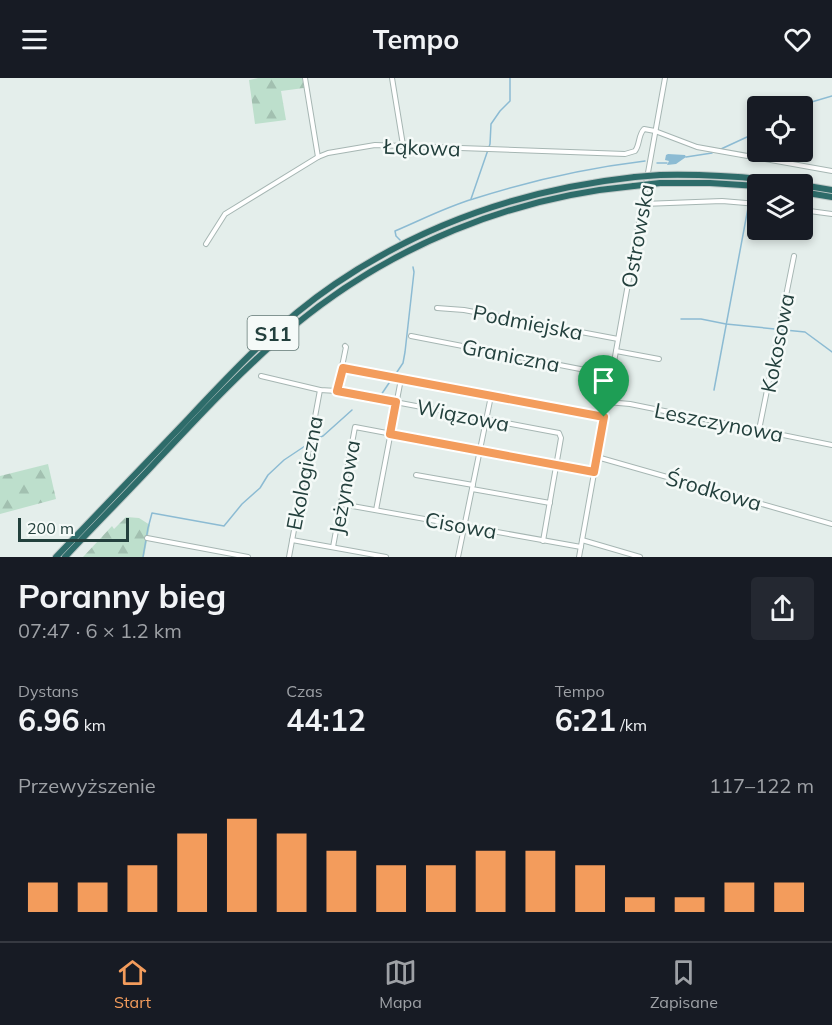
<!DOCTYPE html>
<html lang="pl">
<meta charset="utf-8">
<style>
:root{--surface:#171b24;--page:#242831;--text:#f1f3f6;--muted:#9ea1a6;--line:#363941;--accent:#f39c5c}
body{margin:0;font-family:Mulish,sans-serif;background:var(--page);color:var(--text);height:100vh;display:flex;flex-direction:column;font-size:22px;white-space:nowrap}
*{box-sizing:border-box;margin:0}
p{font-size:20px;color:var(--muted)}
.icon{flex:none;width:33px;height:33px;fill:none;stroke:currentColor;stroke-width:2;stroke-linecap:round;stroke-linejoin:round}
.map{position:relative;height:479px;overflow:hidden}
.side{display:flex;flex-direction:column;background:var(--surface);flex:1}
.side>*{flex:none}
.buttons{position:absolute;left:747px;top:18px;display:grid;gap:12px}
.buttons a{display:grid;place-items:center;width:66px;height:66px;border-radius:6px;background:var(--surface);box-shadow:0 3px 9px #0003;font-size:30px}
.scale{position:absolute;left:18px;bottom:15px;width:111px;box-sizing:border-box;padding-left:6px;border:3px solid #23403d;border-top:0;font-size:16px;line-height:21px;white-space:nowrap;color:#23403d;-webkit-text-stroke:4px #f5faf8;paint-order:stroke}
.pin{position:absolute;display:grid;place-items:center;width:51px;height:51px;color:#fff;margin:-62px -26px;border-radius:50% 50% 50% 0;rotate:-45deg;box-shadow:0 0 6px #0007}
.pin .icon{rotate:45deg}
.round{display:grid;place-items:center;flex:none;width:63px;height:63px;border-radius:6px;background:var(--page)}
.headline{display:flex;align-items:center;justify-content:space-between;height:102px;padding:0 18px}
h1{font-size:33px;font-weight:700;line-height:45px}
.metrics{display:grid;grid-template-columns:repeat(3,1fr);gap:9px;height:102px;padding:6px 18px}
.metrics div{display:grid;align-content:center}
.metrics b{font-size:30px;font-weight:700}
.metrics small{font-size:16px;font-weight:400}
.metrics p{font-size:16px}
.chart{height:168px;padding:12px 18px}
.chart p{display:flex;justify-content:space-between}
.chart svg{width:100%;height:108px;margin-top:6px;stroke:var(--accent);stroke-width:6}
header{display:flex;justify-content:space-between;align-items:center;height:78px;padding:0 18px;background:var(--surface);font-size:27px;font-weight:700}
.tabs{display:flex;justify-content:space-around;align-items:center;height:84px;border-top:2px solid var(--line);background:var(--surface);font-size:16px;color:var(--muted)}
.tabs a{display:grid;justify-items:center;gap:3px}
.tabs .selected{color:var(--accent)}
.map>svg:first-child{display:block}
.forest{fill:url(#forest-firs)}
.water{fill:#8cbbd3}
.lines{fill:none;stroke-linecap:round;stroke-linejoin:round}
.stream{stroke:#8cbbd3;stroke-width:1.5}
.minor-casing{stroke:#a6b6b3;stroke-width:6}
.highway-casing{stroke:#c1cac9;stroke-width:8}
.minor{stroke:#fff;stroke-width:4}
.highway{stroke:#2e6c6a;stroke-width:6}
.highway-bridge-casing{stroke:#c1cac9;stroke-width:8;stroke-linecap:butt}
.highway-bridge{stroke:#2e6c6a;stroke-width:6}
.route-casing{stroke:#fff;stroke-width:12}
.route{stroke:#f39c5c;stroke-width:8}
.labels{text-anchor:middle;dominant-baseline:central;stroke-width:5;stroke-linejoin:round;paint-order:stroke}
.shield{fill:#f5faf8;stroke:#627875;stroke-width:1.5}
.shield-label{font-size:20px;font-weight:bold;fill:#23403d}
.street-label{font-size:21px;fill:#23403d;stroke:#f5faf8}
</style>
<header><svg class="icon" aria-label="menu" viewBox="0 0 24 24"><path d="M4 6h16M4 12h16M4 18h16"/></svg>Tempo<svg class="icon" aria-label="heart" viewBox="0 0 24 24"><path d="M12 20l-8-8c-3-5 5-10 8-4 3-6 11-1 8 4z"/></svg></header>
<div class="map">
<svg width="832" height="479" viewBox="0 0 832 479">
<defs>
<pattern id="forest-firs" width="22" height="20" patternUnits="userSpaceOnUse" patternTransform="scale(1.5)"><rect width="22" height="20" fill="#bddfcc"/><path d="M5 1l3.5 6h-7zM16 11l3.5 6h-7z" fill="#a2c0b0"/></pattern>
</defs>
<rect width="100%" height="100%" fill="#e4eeeb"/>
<g class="forest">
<polygon points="258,0 302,0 304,10 281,13 286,42 255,46 249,2"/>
<polygon points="48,386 56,421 0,436 0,398"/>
<polygon points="126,439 139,440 150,447 144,479 83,479 112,448 114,451"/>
</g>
<polygon class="water" points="668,76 685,77 686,79 676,86 667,87 669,83 665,82 666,77"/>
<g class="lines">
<g class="stream">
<polyline points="798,28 832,18"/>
<polyline points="721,71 747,59 758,51"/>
<polyline points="686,79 712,75"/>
<polyline points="657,85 667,85"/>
<polyline points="471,121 490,66 491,46 500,33 510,23 510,0"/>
<path d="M400 162 396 158 395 153C421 142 446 129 473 121 529 103 587 90 645 83"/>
<polyline points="681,241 701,241 726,246 805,254 832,274"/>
<polyline points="395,297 403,285 405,274 414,194 413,189"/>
<polyline points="714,312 748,130"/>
<polyline points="381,317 391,302"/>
<polyline points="312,363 317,360 323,358 352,332"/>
<polyline points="143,479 148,450 152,435 224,448 242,426 260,410 268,397 284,382 308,366"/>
</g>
<defs>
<g id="minor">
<polyline points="305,0 318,79"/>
<polyline points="392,0 403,67"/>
<polyline points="643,126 722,123 758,126"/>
<polyline points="802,132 832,136"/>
<path d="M206 166 225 136 318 79 328 75 375 67 625 76 635 73C640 67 638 57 644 51L655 53 697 69 832 93"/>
<polyline points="437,230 464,232 618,261"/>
<polyline points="411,258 611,297"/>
<polyline points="616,273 659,281"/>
<polyline points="343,290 604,339"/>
<polyline points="261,298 320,312 337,313 559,355 561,360 543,463"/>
<polyline points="337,313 346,269 345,268"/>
<polyline points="607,324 630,326 832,367"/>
<polyline points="759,352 794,178"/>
<polyline points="597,379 832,446"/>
<polyline points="416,397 473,407"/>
<polyline points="472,411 550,425"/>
<polyline points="341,426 581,469"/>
<polyline points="376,432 401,301"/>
<polyline points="147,460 248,479"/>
<polyline points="292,462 386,479"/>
<polyline points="582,462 640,479"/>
<polyline points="333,469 355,349 594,394"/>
<polyline points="289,479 320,312"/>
<polyline points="458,479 491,318"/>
<polyline points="579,479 665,0"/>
</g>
<g id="highway">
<path d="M660 97C707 96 753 99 800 106"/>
<polyline points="660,105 710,105 758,108"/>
<polyline points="802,107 832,112"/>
<polyline points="802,114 832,119"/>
<path d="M56 479C100 433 144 387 188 341 233 293 279 244 335 206 426 144 525 111 635 99"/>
<path d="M65 479C94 448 124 418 153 387 198 339 244 289 295 247 391 168 511 119 634 108"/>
</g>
</defs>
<use href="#minor" class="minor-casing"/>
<use href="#highway" class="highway-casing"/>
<use href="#minor" class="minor"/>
<use href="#highway" class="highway"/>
<defs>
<g id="highway-bridge">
<polyline points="635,99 660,97"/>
<polyline points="634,108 660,105"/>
</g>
</defs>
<use href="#highway-bridge" class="highway-bridge-casing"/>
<use href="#highway-bridge" class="highway-bridge"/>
</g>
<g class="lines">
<defs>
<polygon id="route" points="343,290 604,339 594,394 390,356 396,324 337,313"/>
</defs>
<use href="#route" class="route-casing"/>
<use href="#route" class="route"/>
</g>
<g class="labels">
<rect class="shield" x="247.5" y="238" width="51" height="34" rx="4.5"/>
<g class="shield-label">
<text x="273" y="255">S11</text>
</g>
<g class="street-label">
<text transform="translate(422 69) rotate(2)">Łąkowa</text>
<text transform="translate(637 158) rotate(-80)">Ostrowska</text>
<text transform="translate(528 244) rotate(11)">Podmiejska</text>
<text transform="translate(777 265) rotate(-79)">Kokosowa</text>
<text transform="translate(511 277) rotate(11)">Graniczna</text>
<text transform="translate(463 337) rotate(11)">Wiązowa</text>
<text transform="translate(719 344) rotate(11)">Leszczynowa</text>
<text transform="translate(304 395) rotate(-79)">Ekologiczna</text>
<text transform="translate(344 409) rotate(-80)">Jeżynowa</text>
<text transform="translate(714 412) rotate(16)">Środkowa</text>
<text transform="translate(461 447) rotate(10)">Cisowa</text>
</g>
</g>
</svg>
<div class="buttons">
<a><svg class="icon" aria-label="locate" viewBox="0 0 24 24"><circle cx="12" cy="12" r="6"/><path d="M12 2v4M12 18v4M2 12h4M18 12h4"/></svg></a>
<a><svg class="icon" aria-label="layers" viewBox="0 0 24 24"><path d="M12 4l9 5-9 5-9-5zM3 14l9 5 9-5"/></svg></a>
</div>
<div class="scale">200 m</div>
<div class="pin" style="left:604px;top:339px;background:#1e9e55"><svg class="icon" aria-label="arrive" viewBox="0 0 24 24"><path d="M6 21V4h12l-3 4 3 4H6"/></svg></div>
</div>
<section class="side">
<div class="headline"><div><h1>Poranny bieg</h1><p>07:47 · 6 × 1.2 km</p></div><a class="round"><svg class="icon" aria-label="share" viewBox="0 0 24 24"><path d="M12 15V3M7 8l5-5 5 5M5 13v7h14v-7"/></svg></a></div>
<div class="metrics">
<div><p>Dystans</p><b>6.96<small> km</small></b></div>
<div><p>Czas</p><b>44:12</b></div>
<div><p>Tempo</p><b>6:21<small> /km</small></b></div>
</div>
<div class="chart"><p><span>Przewyższenie</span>117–122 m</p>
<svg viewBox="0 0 160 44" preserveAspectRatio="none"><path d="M5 44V32M15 44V32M25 44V25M35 44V12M45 44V6M55 44V12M65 44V19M75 44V25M85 44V25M95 44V19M105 44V19M115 44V25M125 44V38M135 44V38M145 44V32M155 44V32"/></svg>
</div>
</section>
<nav class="tabs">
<a class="selected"><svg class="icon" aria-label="home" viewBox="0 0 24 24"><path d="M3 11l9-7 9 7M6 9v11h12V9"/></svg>Start</a>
<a><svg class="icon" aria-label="map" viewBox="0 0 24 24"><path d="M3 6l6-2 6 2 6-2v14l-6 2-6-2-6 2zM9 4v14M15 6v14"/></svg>Mapa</a>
<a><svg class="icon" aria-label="saved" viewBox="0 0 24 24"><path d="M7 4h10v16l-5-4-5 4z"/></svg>Zapisane</a>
</nav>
